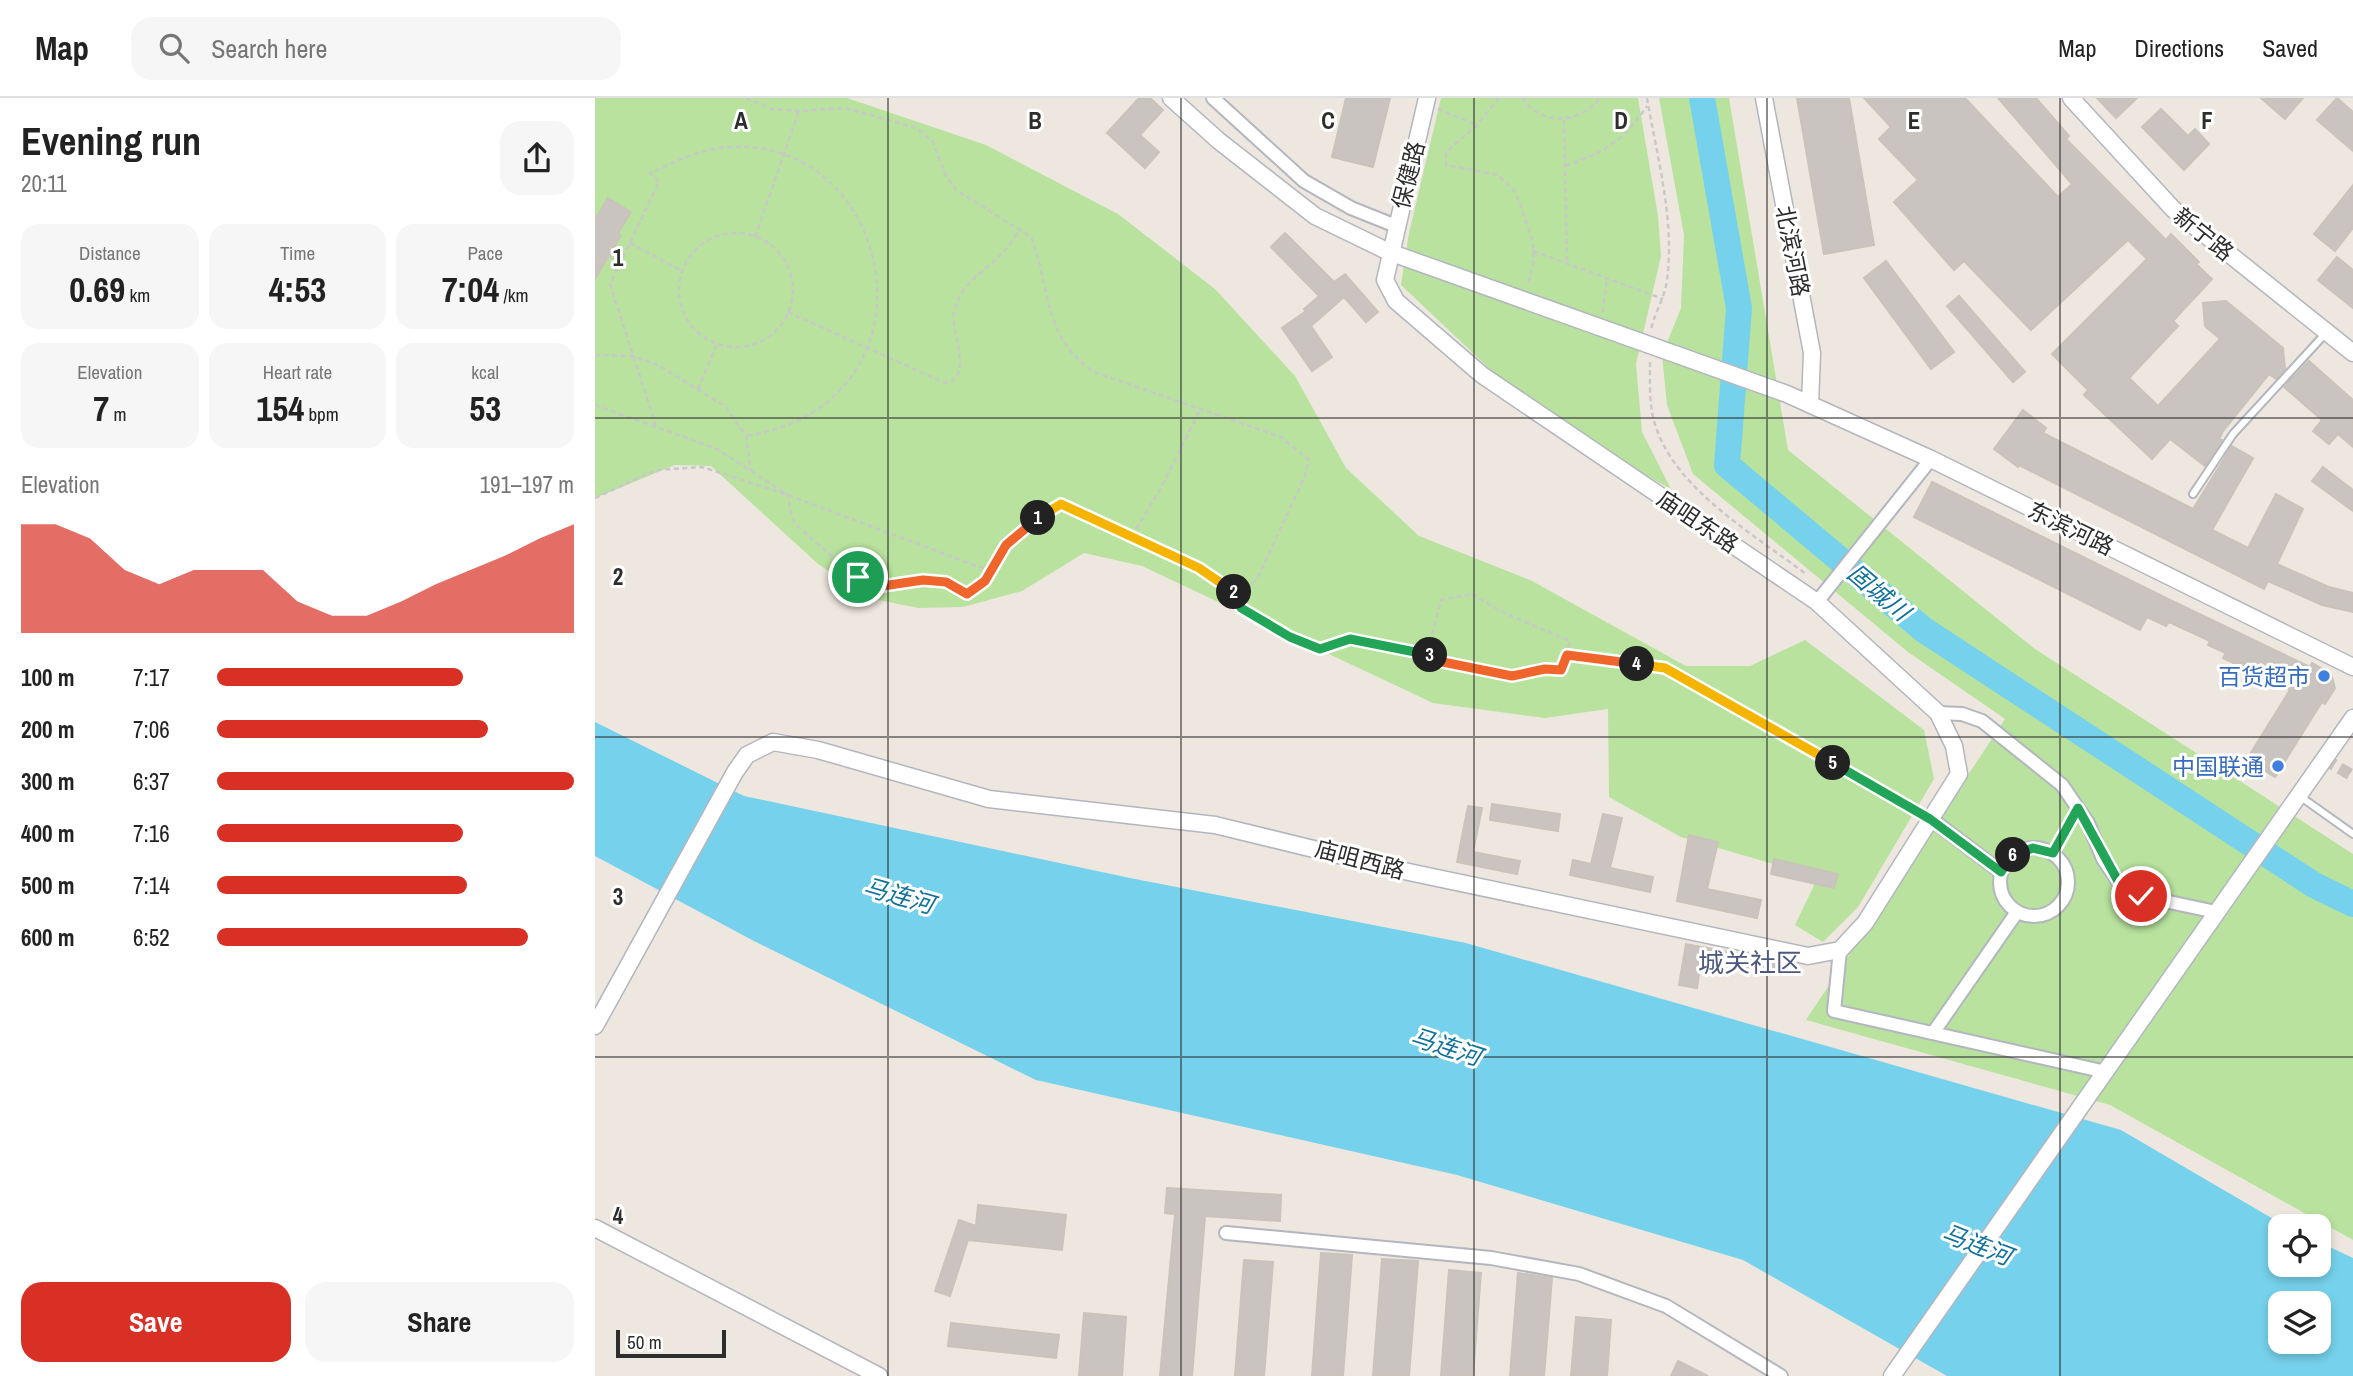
<!DOCTYPE html>
<meta charset="utf-8">
<style>
:root{--surface:#fff;--page:#f6f6f6;--text:#222;--muted:#767676;--line:#e0e0e0;--accent:#d93025}
body{margin:0;font-family:"Archivo Narrow","Noto Sans SC",sans-serif;background:var(--page);color:var(--text);height:100vh;display:flex;flex-direction:column;font-size:26px;white-space:nowrap}
*{box-sizing:border-box;margin:0}
p{font-size:23px;color:var(--muted)}
.icon{flex:none;width:38px;height:38px;fill:none;stroke:currentColor;stroke-width:2;stroke-linecap:round;stroke-linejoin:round}
.map{position:relative;flex:1;overflow:hidden}
.details{display:flex;flex-direction:column;background:var(--surface);width:595px}
.details>*{flex:none}
.buttons{position:absolute;left:1673px;top:1116px;display:grid;gap:14px}
.buttons a{display:grid;place-items:center;width:63px;height:63px;border-radius:14px;background:var(--surface);box-shadow:0 4px 10px #0003;font-size:35px}
.scale{position:absolute;left:21px;bottom:18px;width:110px;box-sizing:border-box;padding-left:7px;border:4px solid #2d2d2d;border-top:0;font-size:19px;line-height:24px;white-space:nowrap;color:#2d2d2d;-webkit-text-stroke:5px #fff;paint-order:stroke}
.pin{position:absolute;display:grid;place-items:center;width:60px;height:60px;color:#fff;margin:-30px;border:4px solid #fff;border-radius:50%;box-shadow:0 2px 7px #0007}
.km{position:absolute;width:35px;height:35px;margin:-18px;border-radius:50%;background:#222;color:#fff;font-size:19px;line-height:35px;text-align:center}
.round{display:grid;place-items:center;flex:none;width:74px;height:74px;border-radius:21px;background:var(--page)}
.head{display:flex;align-items:center;justify-content:space-between;height:119px;padding:0 21px}
h1{font-size:38px;font-weight:800;line-height:52px}
.figures{display:grid;grid-template-columns:repeat(3,1fr);gap:10px;height:119px;padding:7px 21px}
.figures div{display:grid;align-content:center;border-radius:18px;background:var(--page);text-align:center}
.figures b{font-size:35px;font-weight:800}
.figures small{font-size:19px;font-weight:400}
.figures p{font-size:19px}
.chart{height:196px;padding:14px 21px}
.chart p{display:flex;justify-content:space-between}
.chart svg{width:100%;height:126px;margin-top:7px;fill:var(--accent);opacity:.7}
.cta{display:flex;gap:14px;margin-top:auto;padding:14px 21px}
.cta a{flex:1;height:80px;border-radius:21px;background:var(--accent);color:#fff;font-size:28px;font-weight:800;line-height:80px;text-align:center}
.cta a+a{background:var(--page);color:var(--text)}
ul{padding:0 21px;list-style:none;font-size:23px}
li{display:grid;grid-template-columns:112px 84px 1fr;align-items:center;height:52px}
li i{height:18px;border-radius:9px;background:var(--accent)}
header{display:flex;align-items:center;gap:42px;box-sizing:border-box;height:98px;padding:0 35px;background:var(--surface);border-bottom:2px solid var(--line)}
header strong{font-size:33px}
nav{display:flex;gap:38px;margin-inline-start:auto;font-size:24px}
.search{width:490px;height:63px;background:var(--page);display:flex;align-items:center;gap:18px;box-sizing:border-box;padding:0 24px;border-radius:21px;color:var(--muted);font-size:26px}
main{display:flex;flex:1;min-height:0}
.map>svg:first-child{display:block}
.green{fill:#b8e29e}
.water{fill:#76d2ec;fill-rule:evenodd}
.lines{fill:none;stroke-linecap:round;stroke-linejoin:round}
.river{stroke:#76d2ec;stroke-width:26}
.building{fill:#c9c4bf;stroke:#c9c3b9;stroke-width:2}
.street-tunnel{stroke:#c7c2bc;stroke-width:12;stroke-dasharray:12 6;stroke-linecap:butt}
.lane-casing{stroke:#b3b6bf;stroke-width:10}
.street-casing{stroke:#b3b6bf;stroke-width:16}
.secondary-casing{stroke:#b3b6bf;stroke-width:19}
.path{stroke:#c8c8c8;stroke-width:2.5;stroke-dasharray:5 3.5;stroke-linecap:butt}
.lane{stroke:#fff;stroke-width:6}
.street{stroke:#fff;stroke-width:12}
.secondary{stroke:#fff;stroke-width:16}
.split-1-casing{stroke:#fff;stroke-width:14}
.split-2-casing{stroke:#fff;stroke-width:14}
.split-3-casing{stroke:#fff;stroke-width:14}
.split-4-casing{stroke:#fff;stroke-width:14}
.split-5-casing{stroke:#fff;stroke-width:14}
.split-6-casing{stroke:#fff;stroke-width:14}
.split-7-casing{stroke:#fff;stroke-width:14}
.split-1{stroke:#f0652b;stroke-width:9}
.split-2{stroke:#f5b400;stroke-width:9}
.split-3{stroke:#22a559;stroke-width:9}
.split-4{stroke:#f0652b;stroke-width:9}
.split-5{stroke:#f5b400;stroke-width:9}
.split-6{stroke:#22a559;stroke-width:9}
.split-7{stroke:#22a559;stroke-width:9}
.grid{fill:none;stroke:#2d2d2d;stroke-width:2;stroke-opacity:0.55}
.shop-dot{fill:#3f7fe0;stroke:#fff;stroke-width:2.5}
.labels{text-anchor:middle;dominant-baseline:central;stroke-width:6;stroke-linejoin:round;paint-order:stroke}
.street-label{font-size:23px;fill:#2d2d2d;stroke:#fff}
.shop-label{font-size:23px;fill:#366cbe;stroke:#fff;text-anchor:end}
.water-label{font-size:24px;font-style:italic;fill:#11739c;stroke:#fff}
.quarter-label{font-size:26px;fill:#4d587d;stroke:#fff}
.grid-label{font-size:23px;text-anchor:middle;font-weight:bold;fill:#2d2d2d;stroke:#fff;stroke-width:6;stroke-linejoin:round;paint-order:stroke}
</style>
<header>
<strong>Map</strong>
<div class="search"><svg class="icon" aria-label="search" viewBox="0 0 24 24"><circle cx="10" cy="10" r="6"/><path d="M15 15l6 6"/></svg>Search here</div>
<nav><a>Map</a><a>Directions</a><a>Saved</a></nav>
</header>
<main>
<section class="details">
<div class="head"><div><h1>Evening run</h1><p>20:11</p></div><a class="round"><svg class="icon" aria-label="share" viewBox="0 0 24 24"><path d="M12 15V3M7 8l5-5 5 5M5 13v7h14v-7"/></svg></a></div>
<div class="figures">
<div><p>Distance</p><b>0.69<small> km</small></b></div>
<div><p>Time</p><b>4:53</b></div>
<div><p>Pace</p><b>7:04<small> /km</small></b></div>
</div>
<div class="figures">
<div><p>Elevation</p><b>7<small> m</small></b></div>
<div><p>Heart rate</p><b>154<small> bpm</small></b></div>
<div><p>kcal</p><b>53</b></div>
</div>
<div class="chart"><p><span>Elevation</span>191–197 m</p>
<svg viewBox="0 0 160 44" preserveAspectRatio="none"><path d="M0 44V6L10 6L20 11L30 22L40 27L50 22L60 22L70 22L80 33L90 38L100 38L110 33L120 27L130 22L140 17L150 11L160 6V44z"/></svg>
</div>
<ul>
<li><b>100 m</b>7:17<i style="width:69%"></i></li>
<li><b>200 m</b>7:06<i style="width:76%"></i></li>
<li><b>300 m</b>6:37<i style="width:100%"></i></li>
<li><b>400 m</b>7:16<i style="width:69%"></i></li>
<li><b>500 m</b>7:14<i style="width:70%"></i></li>
<li><b>600 m</b>6:52<i style="width:87%"></i></li>
</ul>
<div class="cta"><a>Save</a><a>Share</a></div>
</section>
<div class="map">
<svg width="1758" height="1278" viewBox="0 0 1758 1278">
<rect width="100%" height="100%" fill="#eee7e0"/>
<g class="green">
<polygon points="0,0 252,0 391,47 523,116 620,191 700,278 751,370 824,438 937,483 1091,568 1155,568 1210,542 1329,632 1339,681 1263,809 1228,844 1200,827 1223,779 1086,739 1014,699 1013,611 950,620 838,605 547,468 489,455 427,493 368,509 323,510 269,499 222,465 116,368 80,367 0,400"/>
<polygon points="846,0 1043,0 1063,118 1066,158 1041,266 1047,334 1076,391 1043,373 898,274 806,187 814,135"/>
<polygon points="1064,0 1134,0 1193,352 1440,551 1758,756 1758,1142 1515,1007 1211,922 1410,621 1313,554 1098,376 1072,307 1067,257 1086,210 1089,137"/>
</g>
<path class="water" d="M0 624 149 698 535 780 871 845 1526 1032 1692 1129H1685V1167H1724V1144L1758 1160V1278H1352L1148 1162 862 1077 441 982 157 842 0 758ZM1685 1206H1724V1244H1685Z"/>
<g class="lines">
<polyline class="river" points="1107,0 1144,210 1132,367 1329,532 1719,787 1758,806"/>
</g>
<g class="building">
<polygon points="544,0 555,0 568,12 545,37 564,54 550,70 512,35"/>
<polygon points="751,0 795,0 778,69 737,59"/>
<polygon points="1202,0 1254,0 1279,147 1229,156"/>
<polygon points="1269,0 1370,0 1463,99 1477,86 1403,0 1441,0 1474,38 1471,41 1571,142 1576,136 1604,164 1601,166 1617,181 1578,223 1583,228 1534,280 1563,308 1625,241 1610,228 1608,205 1631,203 1688,250 1690,271 1681,281 1674,276 1628,333 1624,341 1627,342 1610,368 1575,341 1557,361 1489,297 1493,292 1457,256 1552,161 1533,142 1436,232 1369,163 1359,172 1299,104 1323,82 1284,41 1296,29"/>
<polygon points="1502,0 1542,0 1521,20"/>
<polygon points="1666,0 1708,0 1690,21"/>
<polygon points="1742,0 1758,14 1758,53 1722,22"/>
<polygon points="1566,11 1593,38 1600,31 1614,46 1589,72 1547,29"/>
<polygon points="1758,87 1758,130 1740,153 1719,136"/>
<polygon points="13,100 36,114 23,135 26,137 0,181 0,122"/>
<polygon points="690,135 739,184 750,176 783,214 771,224 749,199 716,228 737,259 717,273 687,230 711,213 709,211 724,198 676,149"/>
<polygon points="1742,159 1758,172 1758,210 1723,182"/>
<polygon points="1291,163 1359,254 1336,271 1269,180"/>
<polygon points="1364,198 1430,274 1418,284 1352,208"/>
<polygon points="1714,263 1758,302 1758,349 1743,336 1734,346 1718,333 1727,322 1689,289"/>
<polygon points="1428,312 1451,330 1448,335 1598,411 1637,348 1658,360 1617,432 1653,450 1681,396 1708,411 1682,466 1734,489 1758,495 1758,514 1727,507 1673,483 1669,491 1424,367 1423,369 1399,351"/>
<polygon points="1728,369 1758,392 1758,413 1717,383"/>
<polygon points="1337,384 1573,501 1715,569 1717,565 1736,576 1740,590 1730,606 1727,604 1680,679 1652,661 1695,592 1628,560 1631,555 1613,547 1615,543 1574,524 1571,528 1552,519 1545,532 1319,419"/>
<polygon points="897,706 965,716 963,733 895,722"/>
<polygon points="873,708 887,710 878,754 925,763 922,776 862,764"/>
<polygon points="1008,716 1027,720 1015,770 1058,779 1055,794 975,777 978,762 996,766"/>
<polygon points="1094,737 1123,744 1112,791 1166,802 1162,820 1082,803"/>
<polygon points="1179,761 1243,776 1239,790 1176,776"/>
<polygon points="1091,846 1185,864 1184,875 1106,862 1102,890 1084,887"/>
<polygon points="572,1090 686,1097 685,1123 610,1118 597,1278 565,1278 580,1116 570,1115"/>
<polygon points="383,1107 471,1117 467,1152 373,1142 355,1198 340,1193 364,1122 381,1128"/>
<polygon points="726,1155 757,1157 748,1278 717,1278"/>
<polygon points="787,1161 823,1163 814,1278 778,1278"/>
<polygon points="649,1162 678,1164 669,1278 640,1278"/>
<polygon points="854,1172 886,1175 878,1278 846,1278"/>
<polygon points="923,1175 957,1180 949,1278 915,1278"/>
<polygon points="489,1215 531,1219 527,1278 484,1278"/>
<polygon points="981,1219 1016,1222 1012,1278 976,1278"/>
<polygon points="356,1225 464,1237 461,1260 353,1248"/>
<polygon points="1083,1263 1113,1278 1076,1278"/>
</g>
<g class="lines">
<polyline class="street-tunnel" points="1729,661 1758,678"/>
<defs>
<g id="lane">
<polyline points="1598,396 1638,336 1730,236"/>
<polyline points="1706,699 1758,736"/>
</g>
<g id="street">
<polyline points="618,0 709,83 756,110 801,128"/>
<polyline points="1222,504 1336,361"/>
<polyline points="1343,615 1367,616 1387,623 1467,687 1493,725 1508,761 1523,783 1546,798 1621,814"/>
<polyline points="1336,721 1406,774"/>
<circle cx="1439" cy="784" r="34"/>
<polyline points="1245,852 1239,913 1511,974"/>
<polyline points="1338,935 1422,814"/>
<polyline points="631,1135 896,1160 984,1176 1071,1208 1186,1278"/>
</g>
<g id="secondary">
<polyline points="576,0 624,43 720,118 794,154 1192,296 1336,361 1758,569"/>
<polyline points="1169,0 1217,255 1215,306"/>
<polyline points="1476,0 1578,111 1758,255"/>
<polyline points="0,928 140,674 152,657 178,644 223,652 394,701 620,727 809,773 1213,858 1245,852 1270,825 1364,676 1359,648 1343,615 1222,504 887,277 801,203 790,182 832,0"/>
<polyline points="0,1130 284,1278"/>
<polyline points="1297,1278 1758,620"/>
</g>
</defs>
<use href="#lane" class="lane-casing"/>
<use href="#street" class="street-casing"/>
<use href="#secondary" class="secondary-casing"/>
<g class="path">
<path d="M151 0 177 11 204 13 250 10 322 30 338 44 350 76 361 92 436 139C457 192 446 237 499 274L686 339 714 362 709 380 662 481 644 497"/>
<polyline points="904,0 882,27 851,54 851,67 903,77 921,95 937,141 939,162 933,187"/>
<path d="M927 0C947 29 985 26 1005 0"/>
<path d="M1052 0C1062 59 1080 122 1072 182 1070 200 1057 220 1056 233"/>
<polyline points="843,11 882,27"/>
<polyline points="969,22 972,165"/>
<path d="M970 68C1010 54 1028 43 1052 8"/>
<circle cx="141" cy="192" r="57"/>
<polyline points="160,139 204,13"/>
<polyline points="35,145 87,173"/>
<polyline points="938,153 1068,201"/>
<polyline points="14,158 25,165"/>
<path d="M193 214 350 285C380 280 355 234 359 214 366 183 391 174 410 152 416 145 421 137 426 130"/>
<polyline points="1008,214 1012,180"/>
<polyline points="0,257 38,258 61,266 130,308 151,338 156,373"/>
<path d="M1055 264C1055 283 1054 305 1059 323 1078 391 1158 435 1212 477"/>
<polyline points="103,291 122,246"/>
<path d="M0 307 122 351 193 397C195 404 195 417 199 423 205 434 273 488 284 489 325 489 331 473 372 496 392 481 395 468 409 449 422 431 448 416 466 406L603 470 644 498 646 510 695 539 725 551 755 541 832 555"/>
<path d="M61 328 15 186 64 84 55 75C80 64 106 50 135 49 302 39 352 306 151 338"/>
<polyline points="0,400 61,372 107,369 193,397 395,473"/>
<polyline points="537,438 566,390 605,312"/>
<path d="M877 496 909 515 975 543 966 572C948 571 934 578 917 578 892 578 852 570 832 555L846 502Z"/>
<polyline points="972,557 1070,570 1322,714"/>
<polyline points="1458,755 1476,722"/>
</g>
<use href="#lane" class="lane"/>
<use href="#street" class="street"/>
<use href="#secondary" class="secondary"/>
</g>
<g class="lines">
<defs>
<polyline id="split-1" points="263,479 281,489 328,482 351,484 372,496 390,483 411,447 443,420"/>
<polyline id="split-2" points="443,420 466,406 604,470 639,494"/>
<polyline id="split-3" points="639,494 643,498 646,510 695,539 725,551 755,541 835,557"/>
<polyline id="split-4" points="835,557 843,563 917,578 950,571 966,572 972,557 1042,566"/>
<polyline id="split-5" points="1042,566 1070,570 1238,665"/>
<polyline id="split-6" points="1238,665 1335,721 1406,774 1418,757"/>
<polyline id="split-7" points="1418,757 1438,750 1458,755 1483,710 1523,783 1546,798"/>
</defs>
<use href="#split-1" class="split-1-casing"/>
<use href="#split-2" class="split-2-casing"/>
<use href="#split-3" class="split-3-casing"/>
<use href="#split-4" class="split-4-casing"/>
<use href="#split-5" class="split-5-casing"/>
<use href="#split-6" class="split-6-casing"/>
<use href="#split-7" class="split-7-casing"/>
<use href="#split-1" class="split-1"/>
<use href="#split-2" class="split-2"/>
<use href="#split-3" class="split-3"/>
<use href="#split-4" class="split-4"/>
<use href="#split-5" class="split-5"/>
<use href="#split-6" class="split-6"/>
<use href="#split-7" class="split-7"/>
</g>
<path class="grid" d="M293 0V1278M586 0V1278M879 0V1278M1172 0V1278M1465 0V1278M0 320H1758M0 639H1758M0 959H1758"/>
<g class="shop-dot">
<circle cx="1729" cy="578" r="7"/>
<circle cx="1683" cy="668" r="7"/>
</g>
<g class="labels">
<g class="street-label">
<text transform="translate(813 77) rotate(-76)">保健路</text>
<text transform="translate(1609 136) rotate(39)">新宁路</text>
<text transform="translate(1198 153) rotate(79)">北滨河路</text>
<text transform="translate(1103 423) rotate(34)">庙咀东路</text>
<text transform="translate(1476 430) rotate(26)">东滨河路</text>
<text transform="translate(765 761) rotate(15)">庙咀西路</text>
</g>
<g class="shop-label">
<text x="1715" y="578">百货超市</text>
<text x="1669" y="668">中国联通</text>
</g>
<g class="water-label">
<text transform="translate(1284 494) rotate(40)">固城川</text>
<text transform="translate(304 797) rotate(16)">马连河</text>
<text transform="translate(851 948) rotate(18)">马连河</text>
<text transform="translate(1382 1146) rotate(21)">马连河</text>
</g>
<g class="quarter-label">
<text x="1155" y="864">城关社区</text>
</g>
</g>
<g class="grid-label">
<text x="146" y="31">A</text>
<text x="440" y="31">B</text>
<text x="733" y="31">C</text>
<text x="1026" y="31">D</text>
<text x="1319" y="31">E</text>
<text x="1612" y="31">F</text>
<text x="23" y="168">1</text>
<text x="23" y="487">2</text>
<text x="23" y="807">3</text>
<text x="23" y="1126">4</text>
</g>
</svg>
<div class="buttons">
<a><svg class="icon" aria-label="locate" viewBox="0 0 24 24"><circle cx="12" cy="12" r="6"/><path d="M12 2v4M12 18v4M2 12h4M18 12h4"/></svg></a>
<a><svg class="icon" aria-label="layers" viewBox="0 0 24 24"><path d="M12 4l9 5-9 5-9-5zM3 14l9 5 9-5"/></svg></a>
</div>
<div class="scale">50 m</div>
<div class="pin" style="left:263px;top:479px;background:#1e9e55"><svg class="icon" aria-label="arrive" viewBox="0 0 24 24"><path d="M6 21V4h12l-3 4 3 4H6"/></svg></div>
<div class="pin" style="left:1546px;top:798px;background:#d93025"><svg class="icon" aria-label="check" viewBox="0 0 24 24"><path d="M5 12l5 5 9-10"/></svg></div>
<b class="km" style="left:443px;top:420px">1</b>
<b class="km" style="left:639px;top:494px">2</b>
<b class="km" style="left:835px;top:557px">3</b>
<b class="km" style="left:1042px;top:566px">4</b>
<b class="km" style="left:1238px;top:665px">5</b>
<b class="km" style="left:1418px;top:757px">6</b>
</div>
</main>
